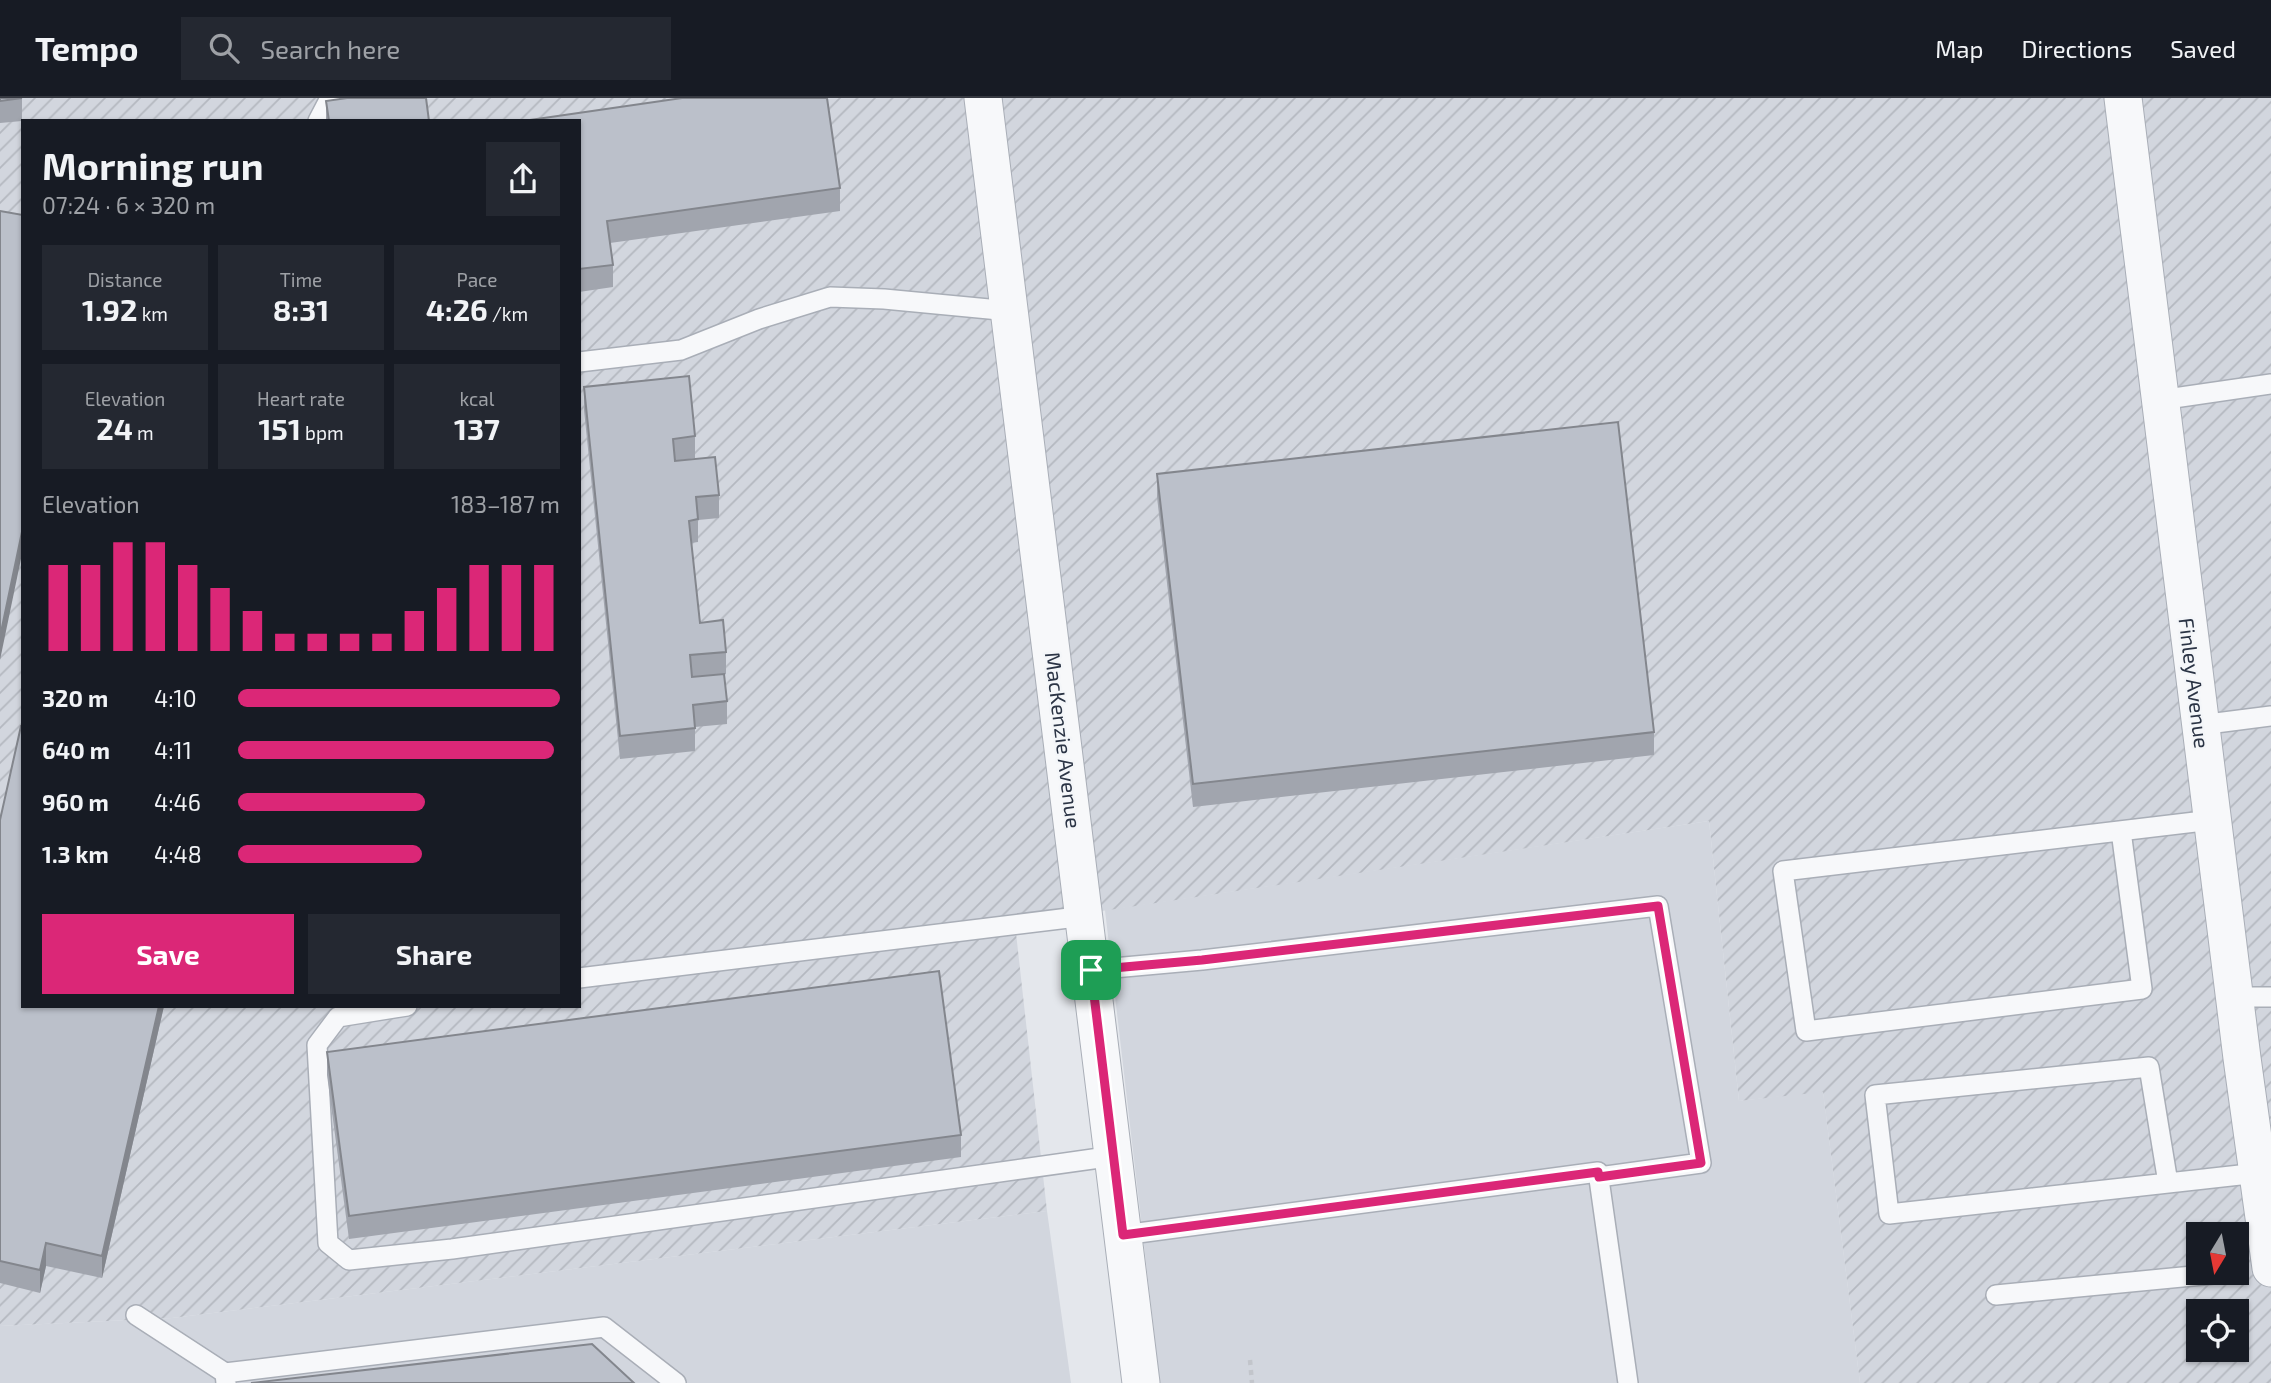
<!DOCTYPE html>
<meta charset="utf-8">
<style>
:root{--surface:#171b24;--page:#242831;--text:#f1f3f6;--muted:#9ea1a6;--line:#363941;--accent:#db2777}
body{margin:0;font-family:"Exo 2",sans-serif;background:var(--page);color:var(--text);height:100vh;display:flex;flex-direction:column;font-size:26px;white-space:nowrap}
*{box-sizing:border-box;margin:0}
p{font-size:23px;color:var(--muted)}
.icon{flex:none;width:38px;height:38px;fill:none;stroke:currentColor;stroke-width:2;stroke-linecap:round;stroke-linejoin:round}
.map{position:relative;flex:1;overflow:hidden}
.side{position:absolute;left:21px;top:21px;width:560px;height:889px;display:flex;flex-direction:column;background:var(--surface);border-radius:0px;box-shadow:0 2px 5px #0004}
.side>*{flex:none}
.needle{width:46px;rotate:190deg}
.controls{position:absolute;left:2186px;top:1124px;display:grid;gap:14px}
.controls a{display:grid;place-items:center;width:63px;height:63px;border-radius:0px;background:var(--surface);box-shadow:0 2px 5px #0004;font-size:35px}
.pin{position:absolute;display:grid;place-items:center;width:60px;height:60px;color:#fff;margin:-30px;border-radius:14px;box-shadow:0 4px 10px #0006}
.round{display:grid;place-items:center;flex:none;width:74px;height:74px;border-radius:0px;background:var(--page)}
.overview{display:flex;align-items:center;justify-content:space-between;height:119px;padding:0 21px}
h1{font-size:38px;font-weight:700;line-height:52px}
.stats{display:grid;grid-template-columns:repeat(3,1fr);gap:10px;height:119px;padding:7px 21px}
.stats div{display:grid;align-content:center;border-radius:0px;background:var(--page);text-align:center}
.stats b{font-size:30px;font-weight:700}
.stats small{font-size:19px;font-weight:400}
.stats p{font-size:19px}
.chart{height:196px;padding:14px 21px}
.chart p{display:flex;justify-content:space-between}
.chart svg{width:100%;height:126px;margin-top:7px;stroke:var(--accent);stroke-width:6}
.button{display:flex;gap:14px;margin-top:auto;padding:14px 21px}
.button a{flex:1;height:80px;border-radius:0px;background:var(--accent);color:#fff;font-size:28px;font-weight:700;line-height:80px;text-align:center}
.button a+a{background:var(--page);color:var(--text)}
ul{padding:0 21px;list-style:none;font-size:23px}
li{display:grid;grid-template-columns:112px 84px 1fr;align-items:center;height:52px}
li i{height:18px;border-radius:9px;background:var(--accent)}
header{display:flex;align-items:center;gap:42px;box-sizing:border-box;height:98px;padding:0 35px;background:var(--surface);border-bottom:2px solid var(--line)}
header strong{font-size:33px}
nav{display:flex;gap:38px;margin-inline-start:auto;font-size:24px}
.search{width:490px;height:63px;background:var(--page);display:flex;align-items:center;gap:18px;box-sizing:border-box;padding:0 24px;border-radius:0px;color:var(--muted);font-size:26px}
.map>svg:first-child{display:block}
.built{fill:#d2d6de}
.industrial{fill:url(#industrial-furrows);fill-rule:evenodd}
.lines{fill:none;stroke-linecap:round;stroke-linejoin:round}
.service-casing{stroke:#a9aeb7;stroke-width:22}
.minor-casing{stroke:#a9aeb7;stroke-width:39}
.path{stroke:#c2c5cb;stroke-width:4.5;stroke-dasharray:5 5;stroke-linecap:butt}
.service{stroke:#f7f8fa;stroke-width:19}
.minor{stroke:#f7f8fa;stroke-width:37}
.wall{fill:#a1a5ae}
.shaded-wall{fill:#83868d}
.building{fill:#bbc0ca;stroke:#83868d;stroke-width:2}
.route-casing{stroke:#fff;stroke-width:14}
.route{stroke:#db2777;stroke-width:9}
.labels{text-anchor:middle;dominant-baseline:central;stroke-width:5;stroke-linejoin:round;paint-order:stroke}
.street-label{font-size:21px;fill:#2b3445;stroke:#f4f6f9}
</style>
<header>
<strong>Tempo</strong>
<div class="search"><svg class="icon" aria-label="search" viewBox="0 0 24 24"><circle cx="10" cy="10" r="6"/><path d="M15 15l6 6"/></svg>Search here</div>
<nav><a>Map</a><a>Directions</a><a>Saved</a></nav>
</header>
<div class="map">
<svg width="2271" height="1285" viewBox="0 0 2271 1285">
<defs>
<pattern id="industrial-furrows" width="10" height="10" patternUnits="userSpaceOnUse" patternTransform="scale(1.75)"><rect width="10" height="10" fill="#d2d6de"/><path d="M-1 1l2-2M0 10L10 0M9 11l2-2" fill="none" stroke="#b4b8c0"/></pattern>
</defs>
<rect width="100%" height="100%" fill="#e4e7ec"/>
<g class="built">
<polygon points="1709,723 1739,1003 1823,993 1860,1285 1160,1285 1105,812"/>
<polygon points="1047,1113 1071,1285 0,1285 0,1228 172,1220"/>
</g>
<path class="industrial" d="M0 0H2271V1285H1860L1823 994 1739 1003 1709 723 1015 826 1047 1113 172 1220 0 1228ZM23 23H579V908H23ZM2198 1136H2236V1174H2198ZM2198 1213H2236V1251H2198Z"/>
<g class="lines">
<defs>
<g id="service">
<polyline points="318,23 330,0"/>
<polyline points="579,264 681,252 759,221 830,199 884,201 1010,213"/>
<polyline points="2160,302 2271,286"/>
<polyline points="2200,627 2271,618"/>
<polyline points="2121,733 2142,891 1806,933 1783,773 2212,722"/>
<polyline points="1091,872 1202,862 1658,808 1701,1065 1599,1079"/>
<polyline points="579,880 1085,818"/>
<polyline points="2234,899 2271,899"/>
<polyline points="407,908 338,919 317,947 328,1145 349,1162 452,1151 1114,1058"/>
<polyline points="2168,1085 2149,969 1875,997 1889,1116 2258,1075"/>
<polyline points="1123,1137 1598,1074 1628,1285"/>
<polyline points="1996,1197 2234,1174"/>
<polyline points="136,1217 225,1275"/>
<polyline points="226,1285 225,1275 604,1229 676,1285"/>
</g>
<g id="minor">
<polyline points="983,0 1141,1285"/>
<polyline points="2123,0 2242,960 2271,1170"/>
</g>
</defs>
<use href="#service" class="service-casing"/>
<use href="#minor" class="minor-casing"/>
<polyline class="path" points="1250,1262 1252,1285"/>
<use href="#service" class="service"/>
<use href="#minor" class="minor"/>
</g>
<g class="wall">
<polygon points="0,0 22,0 22,23 0,25"/>
<polygon points="326,3 429,23 326,23"/>
<polygon points="579,23 840,90 840,113 610,145 613,167 613,189 579,194"/>
<polygon points="584,289 695,338 695,360 675,363 719,397 719,420 698,422 698,444 691,445 700,525 726,554 726,576 724,577 727,603 727,626 695,629 695,653 620,661 584,312"/>
<polygon points="1157,376 1654,634 1654,657 1193,709 1157,399"/>
<polygon points="0,722 164,908 102,1180 46,1168 40,1195 0,1185"/>
<polygon points="327,954 961,1037 961,1059 349,1141 327,977"/>
</g>
<g class="shaded-wall">
<polygon points="23,429 23,451 0,562 0,539"/>
<polygon points="159,908 164,908 102,1180 102,1158"/>
<polygon points="46,1145 46,1168 40,1195 40,1172"/>
</g>
<g class="building">
<polygon points="0,0 22,0 0,3"/>
<polygon points="347,0 426,0 429,23 329,23 326,3"/>
<polygon points="682,0 827,0 840,90 607,123 613,167 579,171 579,23 523,23"/>
<polygon points="0,113 23,117 23,429 0,539"/>
<polygon points="689,278 695,338 673,341 675,363 715,359 719,397 696,399 698,421 689,423 700,525 723,522 726,554 690,557 692,579 724,576 727,603 693,607 695,630 620,638 584,289"/>
<polygon points="1618,324 1654,634 1193,686 1157,376"/>
<polygon points="21,628 23,628 23,908 159,908 102,1158 46,1145 40,1172 0,1163 0,722"/>
<polygon points="939,873 961,1037 349,1118 327,954"/>
<polygon points="592,1246 634,1285 251,1285"/>
</g>
<g class="lines">
<defs>
<polygon id="route" points="1658,808 1701,1065 1599,1079 1598,1074 1123,1137 1091,872 1202,862"/>
</defs>
<use href="#route" class="route-casing"/>
<use href="#route" class="route"/>
</g>
<g class="labels">
<g class="street-label">
<text transform="translate(2195 585) rotate(83)">Finley Avenue</text>
<text transform="translate(1064 642) rotate(83)">MacKenzie Avenue</text>
</g>
</g>
</svg>
<div class="controls">
<a><svg class="needle" viewBox="-14 -14 28 28"><path d="M0-13l5 13h-10z" fill="#e53935"/><path d="M0 13l5-13h-10z" fill="#9ea1a6"/></svg></a>
<a><svg class="icon" aria-label="locate" viewBox="0 0 24 24"><circle cx="12" cy="12" r="6"/><path d="M12 2v4M12 18v4M2 12h4M18 12h4"/></svg></a>
</div>
<div class="pin" style="left:1091px;top:872px;background:#1e9e55"><svg class="icon" aria-label="arrive" viewBox="0 0 24 24"><path d="M6 21V4h12l-3 4 3 4H6"/></svg></div>
<section class="side">
<div class="overview"><div><h1>Morning run</h1><p>07:24 · 6 × 320 m</p></div><a class="round"><svg class="icon" aria-label="share" viewBox="0 0 24 24"><path d="M12 15V3M7 8l5-5 5 5M5 13v7h14v-7"/></svg></a></div>
<div class="stats">
<div><p>Distance</p><b>1.92<small> km</small></b></div>
<div><p>Time</p><b>8:31</b></div>
<div><p>Pace</p><b>4:26<small> /km</small></b></div>
</div>
<div class="stats">
<div><p>Elevation</p><b>24<small> m</small></b></div>
<div><p>Heart rate</p><b>151<small> bpm</small></b></div>
<div><p>kcal</p><b>137</b></div>
</div>
<div class="chart"><p><span>Elevation</span>183–187 m</p>
<svg viewBox="0 0 160 44" preserveAspectRatio="none"><path d="M5 44V14M15 44V14M25 44V6M35 44V6M45 44V14M55 44V22M65 44V30M75 44V38M85 44V38M95 44V38M105 44V38M115 44V30M125 44V22M135 44V14M145 44V14M155 44V14"/></svg>
</div>
<ul>
<li><b>320 m</b>4:10<i style="width:100%"></i></li>
<li><b>640 m</b>4:11<i style="width:98%"></i></li>
<li><b>960 m</b>4:46<i style="width:58%"></i></li>
<li><b>1.3 km</b>4:48<i style="width:57%"></i></li>
</ul>
<div class="button"><a>Save</a><a>Share</a></div>
</section>
</div>
